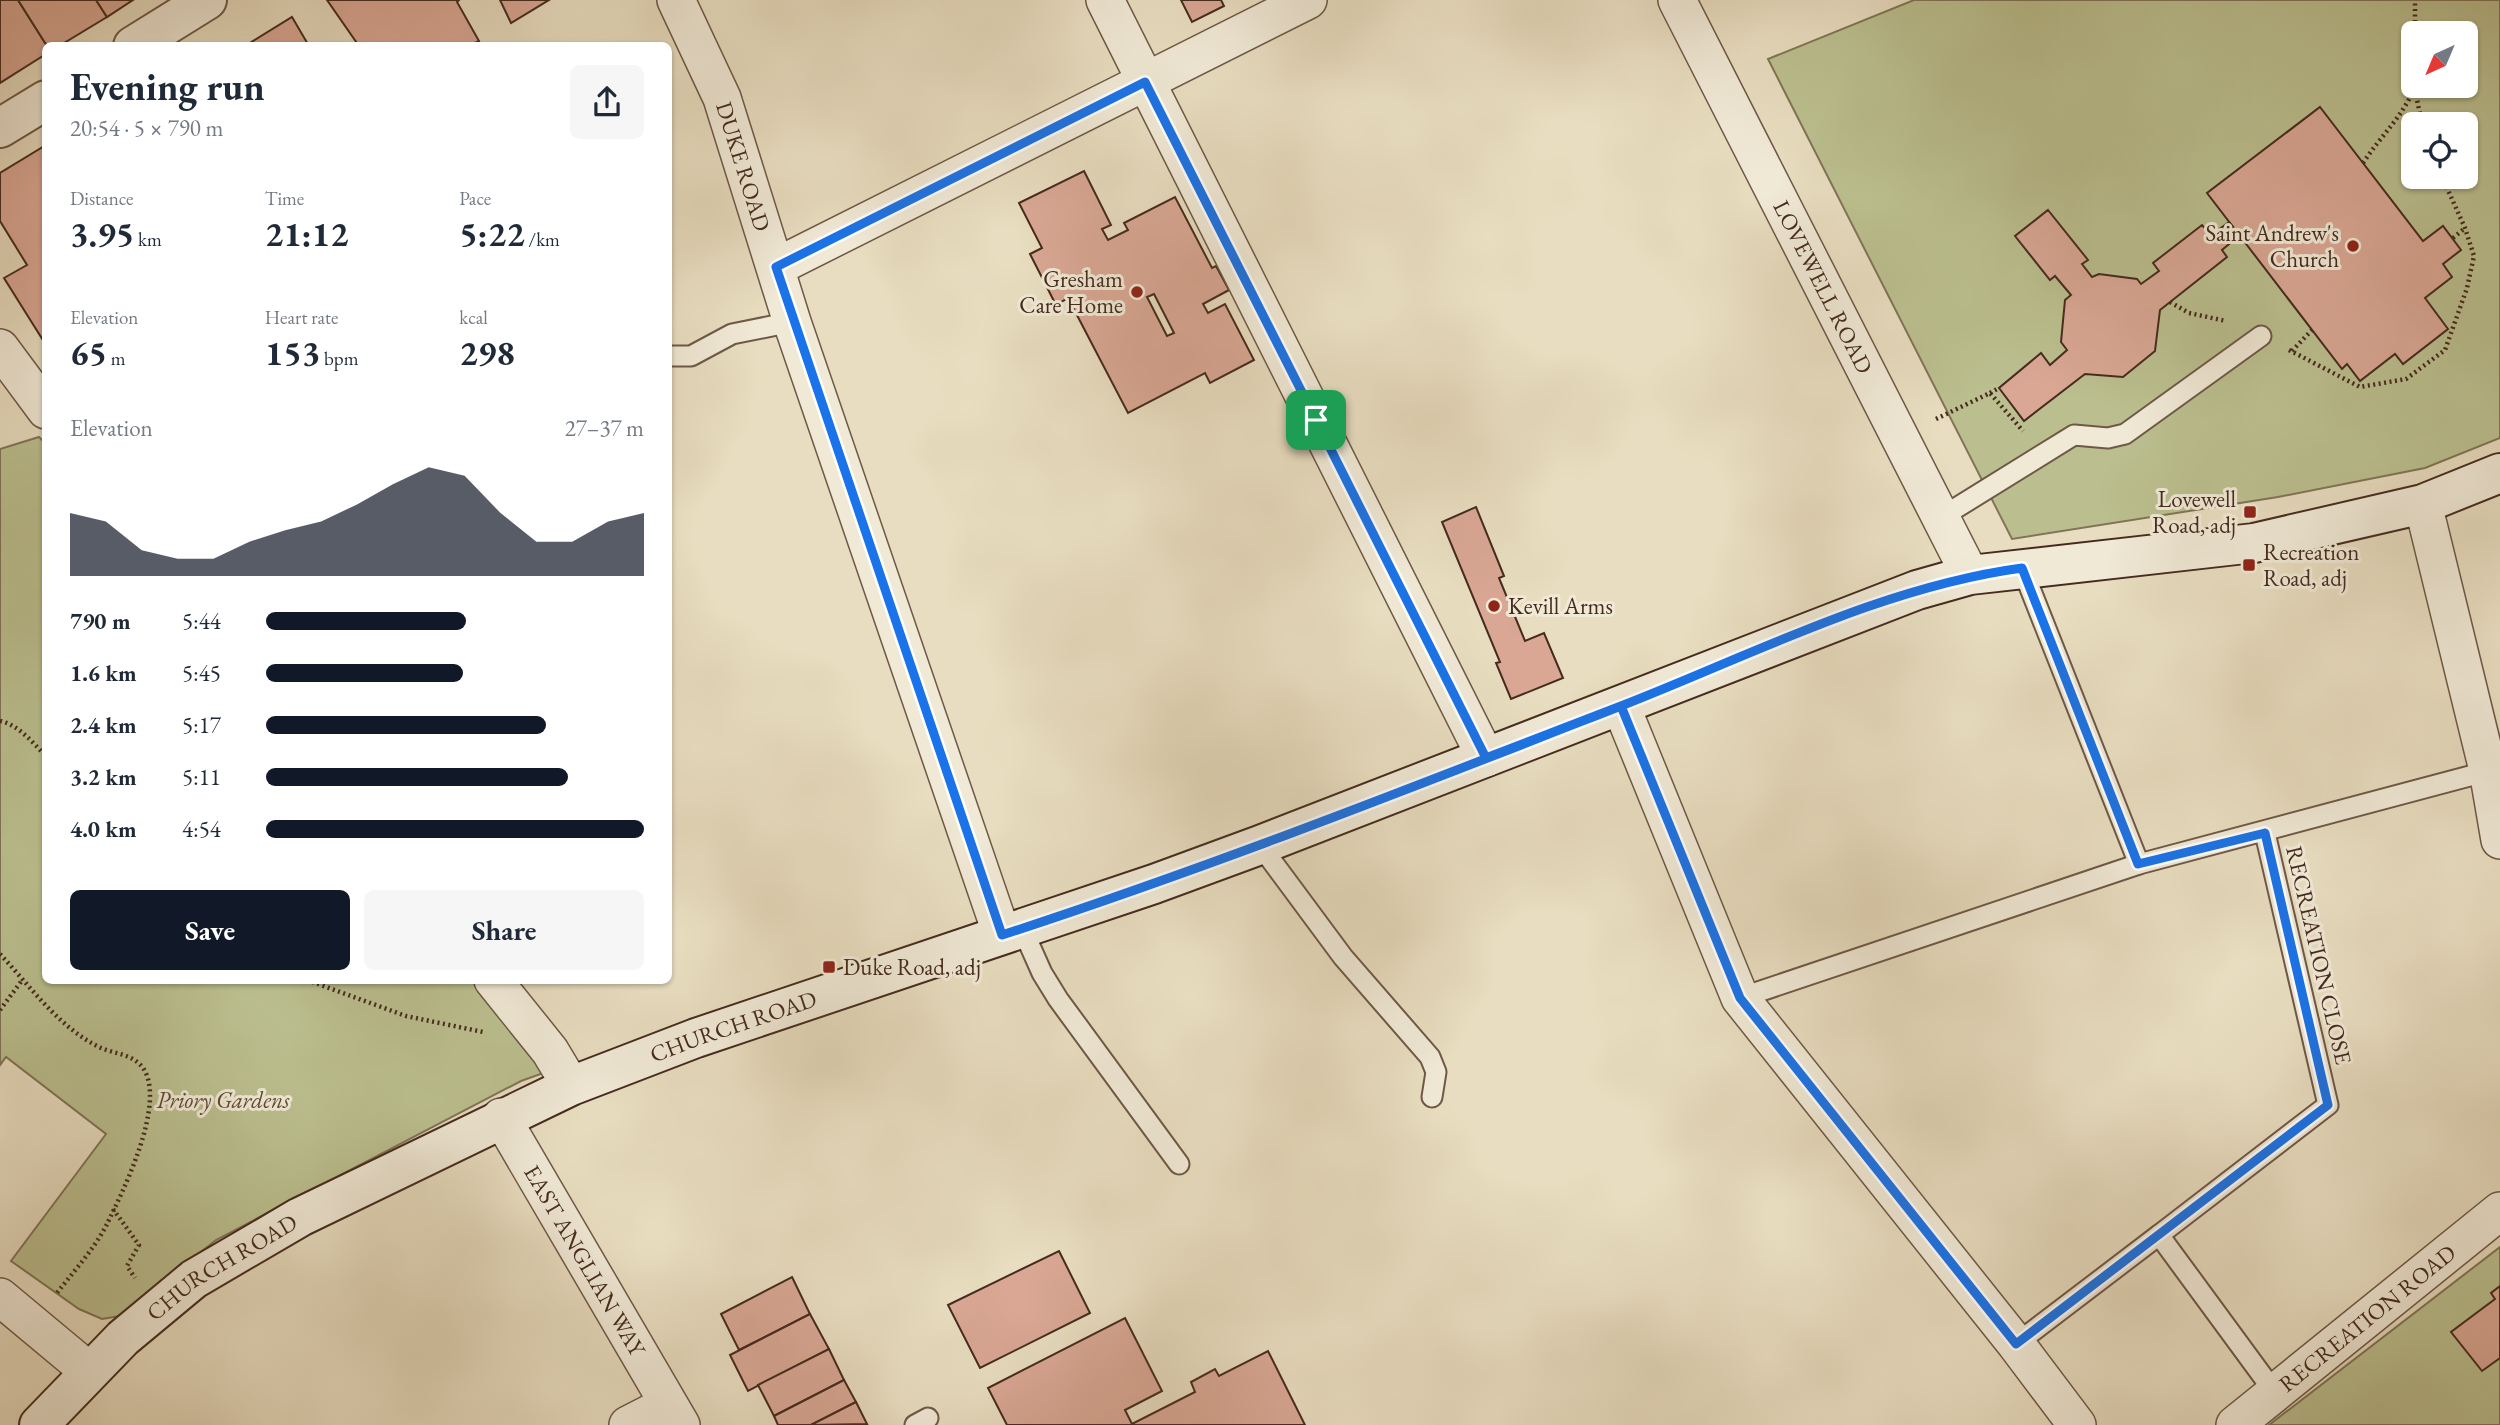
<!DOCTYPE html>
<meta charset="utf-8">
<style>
:root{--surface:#fff;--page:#f6f6f7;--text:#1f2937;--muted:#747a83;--accent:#111827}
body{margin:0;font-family:"EB Garamond",serif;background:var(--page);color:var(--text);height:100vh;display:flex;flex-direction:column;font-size:26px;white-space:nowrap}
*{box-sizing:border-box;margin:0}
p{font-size:23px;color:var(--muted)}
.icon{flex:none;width:38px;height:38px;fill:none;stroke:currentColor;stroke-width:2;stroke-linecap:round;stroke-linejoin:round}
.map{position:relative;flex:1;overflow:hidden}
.sheet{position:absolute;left:42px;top:42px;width:630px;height:942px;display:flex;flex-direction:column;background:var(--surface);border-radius:10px;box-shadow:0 2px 5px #0004}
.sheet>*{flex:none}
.needle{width:46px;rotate:224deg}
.controls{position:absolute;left:2401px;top:21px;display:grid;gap:14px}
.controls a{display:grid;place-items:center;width:77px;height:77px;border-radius:10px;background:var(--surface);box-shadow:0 2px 5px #0004;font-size:35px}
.pin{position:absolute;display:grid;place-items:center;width:60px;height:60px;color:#fff;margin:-30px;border-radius:14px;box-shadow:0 4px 10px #0006}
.round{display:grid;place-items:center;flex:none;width:74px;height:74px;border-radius:10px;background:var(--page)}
.headline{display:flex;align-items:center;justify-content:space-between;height:119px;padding:0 28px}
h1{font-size:38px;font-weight:700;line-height:52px}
.metrics{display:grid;grid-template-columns:repeat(3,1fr);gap:10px;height:119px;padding:7px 28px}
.metrics div{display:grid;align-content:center}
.metrics b{font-size:35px;font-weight:700}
.metrics small{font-size:19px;font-weight:400}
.metrics p{font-size:19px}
.chart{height:196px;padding:14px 28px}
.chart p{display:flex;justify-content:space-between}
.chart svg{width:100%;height:126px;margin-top:7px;fill:var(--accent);opacity:.7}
.primary-button{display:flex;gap:14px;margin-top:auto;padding:14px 28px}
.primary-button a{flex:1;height:80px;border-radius:10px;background:var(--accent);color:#fff;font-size:28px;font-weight:700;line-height:80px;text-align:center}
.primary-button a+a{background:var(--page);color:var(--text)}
ul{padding:0 28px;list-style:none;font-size:23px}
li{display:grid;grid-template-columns:112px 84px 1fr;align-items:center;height:52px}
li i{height:18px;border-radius:9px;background:var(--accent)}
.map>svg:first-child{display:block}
.green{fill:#bbbf8f;stroke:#807556;stroke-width:2;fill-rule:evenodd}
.building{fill:#d9a794;stroke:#452b1e;stroke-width:2;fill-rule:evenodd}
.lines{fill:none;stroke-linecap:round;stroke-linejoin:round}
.service-casing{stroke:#6e5846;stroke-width:23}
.minor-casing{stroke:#6e5846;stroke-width:40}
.tertiary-casing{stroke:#6e5846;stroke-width:42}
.secondary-casing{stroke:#452b1e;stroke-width:42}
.path{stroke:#452b1e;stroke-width:4.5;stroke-dasharray:2 3.5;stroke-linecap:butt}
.service{stroke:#f0e9d6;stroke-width:19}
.minor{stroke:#f0e9d6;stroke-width:37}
.tertiary{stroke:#f0e9d6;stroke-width:38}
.secondary{stroke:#f0e9d6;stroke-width:38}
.route-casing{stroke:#fff;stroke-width:14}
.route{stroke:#1a73e8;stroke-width:9}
.poi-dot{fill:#8f2418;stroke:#f0e9d6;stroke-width:2.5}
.labels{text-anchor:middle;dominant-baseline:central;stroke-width:6;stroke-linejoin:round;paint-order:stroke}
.street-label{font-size:23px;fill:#452b1e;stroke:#f0e9d6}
.poi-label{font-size:23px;fill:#452b1e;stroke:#f0e9d6;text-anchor:end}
.park-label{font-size:23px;font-style:italic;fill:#5d4935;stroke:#f0e9d6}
</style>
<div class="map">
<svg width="2500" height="1425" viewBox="0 0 2500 1425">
<rect width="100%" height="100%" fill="#e8ddc0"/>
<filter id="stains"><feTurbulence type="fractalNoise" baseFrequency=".00286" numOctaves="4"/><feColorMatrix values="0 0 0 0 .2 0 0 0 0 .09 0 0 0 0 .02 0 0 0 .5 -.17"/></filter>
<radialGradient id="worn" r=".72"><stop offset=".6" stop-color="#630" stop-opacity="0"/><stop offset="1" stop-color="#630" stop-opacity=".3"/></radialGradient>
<g class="green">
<path d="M1914 0H2500V438L2425 468 2278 497 2012 539 1768 59ZM2413 33H2466V86H2413ZM2413 124H2466V177H2413Z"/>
<polygon points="39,437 46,444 46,980 507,980 552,1070 521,1081 216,1240 120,1316 102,1319 79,1309 11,1261 106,1134 6,1057 0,1065 0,449"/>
<polygon points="2500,1247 2500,1425 2269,1425"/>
</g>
<g class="building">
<polygon points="0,0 18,0 47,46 46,54 0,83"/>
<polygon points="18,0 96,0 107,17 59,46 47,46"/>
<polygon points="96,0 133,0 107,17"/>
<polygon points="327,0 459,0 457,2 479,41 469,46 359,46"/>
<polygon points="500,0 549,0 511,23"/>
<polygon points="1181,0 1221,0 1224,6 1192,22"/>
<polygon points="292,17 309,46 245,46"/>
<polygon points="2320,107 2423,241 2443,226 2461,250 2443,264 2452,277 2425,298 2448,329 2403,364 2395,354 2360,381 2347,364 2342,369 2207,193"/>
<polygon points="46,145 46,345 4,278 27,265 0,221 0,173"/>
<path d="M1084 171 1111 225 1102 229 1108 240 1128 230 1124 223 1175 197 1212 268 1216 266 1229 290 1203 304 1208 313 1225 304 1254 360 1210 383 1205 373 1128 413 1068 298 1056 305 1030 254 1042 248 1019 203ZM1154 294 1174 333 1167 336 1147 297Z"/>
<polygon points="2048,210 2088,260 2082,264 2092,277 2099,274 2137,279 2141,284 2159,271 2153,263 2202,225 2211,235 2229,222 2240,235 2222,250 2227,257 2160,310 2155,351 2123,377 2085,374 2024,421 1999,388 2041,353 2050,365 2067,350 2061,342 2065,300 2071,295 2055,276 2050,280 2015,236"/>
<polygon points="1476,507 1504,576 1499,578 1525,641 1544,633 1563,678 1511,699 1496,663 1500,662 1442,522"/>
<polygon points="1059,1251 1090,1313 980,1368 948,1305"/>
<polygon points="792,1277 810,1314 739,1350 721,1314"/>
<polygon points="2500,1286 2500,1358 2482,1371 2451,1332 2495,1299 2491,1293"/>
<polygon points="810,1314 829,1349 748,1391 730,1355"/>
<polygon points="1125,1318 1162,1391 1125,1410 1132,1424 1195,1392 1191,1382 1215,1369 1219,1376 1268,1351 1305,1425 1007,1425 988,1388"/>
<polygon points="829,1349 844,1380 774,1416 758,1385"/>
<polygon points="844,1380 856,1402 811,1425 778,1425 774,1416"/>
<polygon points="856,1402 867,1424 811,1425"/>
</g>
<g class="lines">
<defs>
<g id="service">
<polyline points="668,356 691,356 732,334 792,322"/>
<polyline points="1940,518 2074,435 2108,438 2125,434 2261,336"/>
<polyline points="2022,568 2139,864 2496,769"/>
<polyline points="2265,833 2328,1105 2159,1235 2275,1393"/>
<polyline points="1260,845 1343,957 1430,1057 1436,1072 1432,1097"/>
<polyline points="1022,928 1042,973 1058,999 1179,1164"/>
<polyline points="1740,998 2139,864"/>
<polyline points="2016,1344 2159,1235"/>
<polyline points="915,1425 928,1418"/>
</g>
<g id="minor">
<path id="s1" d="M676 0 722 98 792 322 1002 935"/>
<polyline points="1105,0 1486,758"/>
<path id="s2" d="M1677 0 1970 575"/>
<polyline points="776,267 1308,0"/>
<polyline points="0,348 46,410"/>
<polyline points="2423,504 2488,770 2500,840"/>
<polyline points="1621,706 1740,998 2016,1344 2077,1425"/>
<polyline points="493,980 550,1051 571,1086"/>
<path id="s3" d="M501 1117 681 1425"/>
<polyline points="0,1297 90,1372"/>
<polyline points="628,1425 667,1405"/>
<path id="s4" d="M2235 1425 2500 1211"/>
</g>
<g id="tertiary">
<polyline points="133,46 207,0"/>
<polyline points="0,128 46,100"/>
</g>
<g id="secondary">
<path id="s5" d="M39 1425 123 1338 194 1279 300 1217 571 1086 696 1038 1154 884 1260 845 1917 590 1970 575 2254 543 2423 504 2500 473"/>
</g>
</defs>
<use href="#service" class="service-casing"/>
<use href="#minor" class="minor-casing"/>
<use href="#tertiary" class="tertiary-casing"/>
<use href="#secondary" class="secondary-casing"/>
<g class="path">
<polyline points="2415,33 2415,0"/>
<polyline points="2415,90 2422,124"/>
<path d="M2363 163C2380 137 2402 117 2414 89"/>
<polyline points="2453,238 2465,228"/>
<polyline points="2170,302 2189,313 2226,321"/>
<polyline points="2289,350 2360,387 2406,379 2445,350 2467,288 2474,256 2465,228 2442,177"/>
<polyline points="2292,351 2312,330"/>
<polyline points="1990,393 1999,388"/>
<polyline points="1936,419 1990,393 2023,431"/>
<path d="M0 721C19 725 32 742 46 756"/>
<path d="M0 954C31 987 59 1028 101 1048 115 1054 133 1054 143 1068 167 1103 123 1191 107 1224 95 1248 74 1271 57 1293"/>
<polyline points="307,980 406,1016 483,1032"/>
<polyline points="0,1010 23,979"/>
<polyline points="113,1209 139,1245 127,1266 135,1278"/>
</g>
<use href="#service" class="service"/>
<use href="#minor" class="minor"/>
<use href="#tertiary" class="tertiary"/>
<use href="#secondary" class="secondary"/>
</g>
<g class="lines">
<defs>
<path id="route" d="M1316 420 1486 758 1621 706 1740 998 2016 1344 2328 1105 2265 833 2138 864 2022 568C1882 587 1752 655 1621 706 1416 786 1211 867 1002 935L776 267 1145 82 1316 420"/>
</defs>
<use href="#route" class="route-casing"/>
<use href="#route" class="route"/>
</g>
<g class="poi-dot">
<circle cx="2353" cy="246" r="7"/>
<circle cx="1137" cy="292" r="7"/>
<rect x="2243" y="505" width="14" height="14" rx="3.5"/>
<rect x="2242" y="558" width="14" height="14" rx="3.5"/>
<circle cx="1494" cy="606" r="7"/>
<rect x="822" y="960" width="14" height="14" rx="3.5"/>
</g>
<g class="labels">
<g class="street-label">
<text stroke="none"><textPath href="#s1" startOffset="180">DUKE ROAD</textPath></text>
<text stroke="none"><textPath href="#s2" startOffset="322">LOVEWELL ROAD</textPath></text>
<text transform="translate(2319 955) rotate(77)">RECREATION CLOSE</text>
<text stroke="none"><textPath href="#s5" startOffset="810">CHURCH ROAD</textPath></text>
<text stroke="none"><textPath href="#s3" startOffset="166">EAST ANGLIAN WAY</textPath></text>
<text stroke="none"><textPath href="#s5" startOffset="243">CHURCH ROAD</textPath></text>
<text stroke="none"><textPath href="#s4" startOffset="170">RECREATION ROAD</textPath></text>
</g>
<g class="poi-label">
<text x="2339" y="233">Saint Andrew's<tspan x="2339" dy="26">Church</tspan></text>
<text x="1123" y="279">Gresham<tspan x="1123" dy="26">Care Home</tspan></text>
<text x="2236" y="499">Lovewell<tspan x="2236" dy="26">Road, adj</tspan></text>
<text x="2263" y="552" text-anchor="start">Recreation<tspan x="2263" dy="26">Road, adj</tspan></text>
<text x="1508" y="606" text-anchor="start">Kevill Arms</text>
<text x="843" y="967" text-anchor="start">Duke Road, adj</text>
</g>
<g class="park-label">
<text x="223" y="1100">Priory Gardens</text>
</g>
</g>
<rect width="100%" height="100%" filter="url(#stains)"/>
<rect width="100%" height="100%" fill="url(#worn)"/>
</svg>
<div class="controls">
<a><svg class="needle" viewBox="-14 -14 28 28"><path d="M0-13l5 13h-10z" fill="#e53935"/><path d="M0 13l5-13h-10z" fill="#747a83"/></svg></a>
<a><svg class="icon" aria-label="locate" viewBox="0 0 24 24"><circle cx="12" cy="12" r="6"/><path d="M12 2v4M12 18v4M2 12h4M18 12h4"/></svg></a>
</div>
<div class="pin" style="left:1316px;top:420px;background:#1e9e55"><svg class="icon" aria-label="arrive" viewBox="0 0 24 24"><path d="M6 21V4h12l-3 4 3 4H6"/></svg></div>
<section class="sheet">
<div class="headline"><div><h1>Evening run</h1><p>20:54 · 5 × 790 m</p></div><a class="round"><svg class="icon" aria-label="share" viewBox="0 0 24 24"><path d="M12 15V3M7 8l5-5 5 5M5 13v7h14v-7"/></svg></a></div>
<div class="metrics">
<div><p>Distance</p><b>3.95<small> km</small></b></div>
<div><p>Time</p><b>21:12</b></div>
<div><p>Pace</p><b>5:22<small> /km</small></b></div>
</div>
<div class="metrics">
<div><p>Elevation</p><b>65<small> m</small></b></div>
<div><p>Heart rate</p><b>153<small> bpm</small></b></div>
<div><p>kcal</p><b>298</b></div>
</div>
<div class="chart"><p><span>Elevation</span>27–37 m</p>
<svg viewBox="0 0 160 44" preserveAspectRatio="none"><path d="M0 44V22L10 25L20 35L30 38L40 38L50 32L60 28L70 25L80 19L90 12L100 6L110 9L120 22L130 32L140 32L150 25L160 22V44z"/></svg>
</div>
<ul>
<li><b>790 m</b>5:44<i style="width:53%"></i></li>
<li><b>1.6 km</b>5:45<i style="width:52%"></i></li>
<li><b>2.4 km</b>5:17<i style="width:74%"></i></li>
<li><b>3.2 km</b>5:11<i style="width:80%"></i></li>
<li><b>4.0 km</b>4:54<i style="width:100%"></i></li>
</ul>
<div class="primary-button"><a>Save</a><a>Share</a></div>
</section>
</div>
